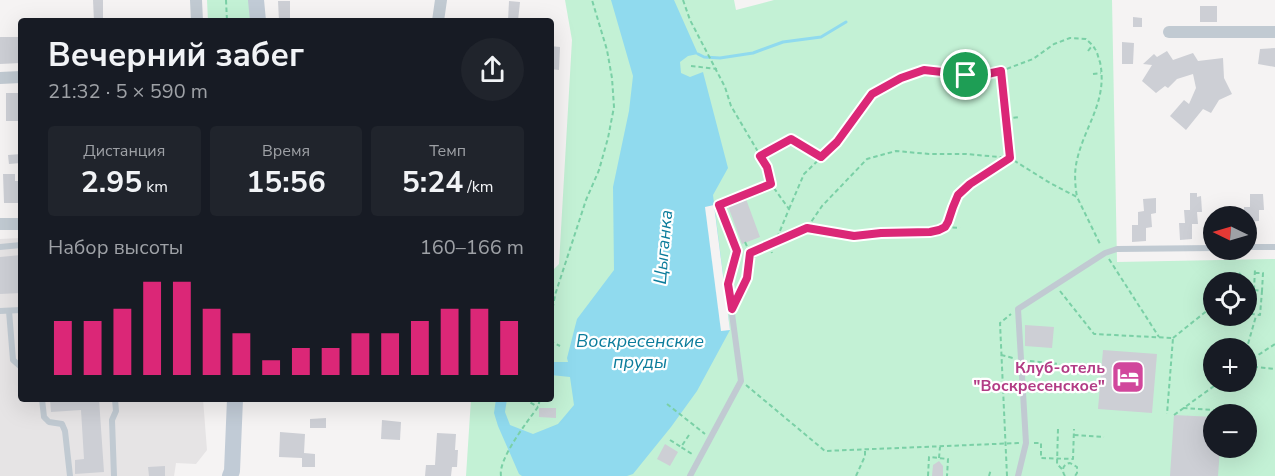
<!DOCTYPE html>
<html lang="ru">
<meta charset="utf-8">
<style>
:root{--surface:#171b24;--page:#20242c;--text:#f1f3f6;--muted:#9ea1a6;--accent:#db2777}
body{margin:0;font-family:"Nunito Sans",sans-serif;background:var(--page);color:var(--text);height:100vh;display:flex;flex-direction:column;font-size:22px;white-space:nowrap}
*{box-sizing:border-box;margin:0}
p{font-size:20px;color:var(--muted)}
.icon{flex:none;width:33px;height:33px;fill:none;stroke:currentColor;stroke-width:2;stroke-linecap:round;stroke-linejoin:round}
.map{position:relative;flex:1;overflow:hidden}
.details{position:absolute;left:18px;top:18px;width:536px;height:384px;display:flex;flex-direction:column;background:var(--surface);border-radius:6px;box-shadow:0 6px 24px #0002}
.details>*{flex:none}
.needle{width:39px;rotate:275deg}
.fabs{position:absolute;left:1203px;top:206px;display:grid;gap:12px}
.fabs a{display:grid;place-items:center;width:54px;height:54px;border-radius:50%;background:var(--surface);box-shadow:0 6px 24px #0002;font-size:30px}
.pin{position:absolute;display:grid;place-items:center;width:51px;height:51px;color:#fff;margin:-26px;border:3px solid #fff;border-radius:50%;box-shadow:0 2px 6px #0007}
.round{display:grid;place-items:center;flex:none;width:63px;height:63px;border-radius:32px;background:var(--page)}
.headline{display:flex;align-items:center;justify-content:space-between;height:102px;padding:0 30px}
h1{font-size:33px;font-weight:700;line-height:45px}
.metrics{display:grid;grid-template-columns:repeat(3,1fr);gap:9px;height:102px;padding:6px 30px}
.metrics div{display:grid;align-content:center;border-radius:6px;background:var(--page);text-align:center}
.metrics b{font-size:30px;font-weight:700}
.metrics small{font-size:16px;font-weight:400}
.metrics p{font-size:16px}
.chart{height:168px;padding:12px 30px}
.chart p{display:flex;justify-content:space-between}
.chart svg{width:100%;height:108px;margin-top:6px;stroke:var(--accent);stroke-width:6}
.map>svg:first-child{display:block}
.education{fill:#e6e4e5}
.green{fill:#c3f1d5;fill-rule:evenodd}
.water{fill:#90daee}
.pier{fill:#f5f3f3}
.lines{fill:none;stroke-linecap:round;stroke-linejoin:round}
.stream{stroke:#90daee;stroke-width:3}
.building{fill:#cdcfd5}
.path{stroke:#7ad0a6;stroke-width:2;stroke-dasharray:4.5 3;stroke-linecap:butt}
.lane{stroke:#c1cad2;stroke-width:6}
.street{stroke:#c1cad2;stroke-width:12}
.secondary{stroke:#c1cbd6;stroke-width:16}
.route-casing{stroke:#fff;stroke-width:12}
.route{stroke:#db2777;stroke-width:8}
.labels{text-anchor:middle;dominant-baseline:central;stroke-width:4.5;stroke-linejoin:round;paint-order:stroke}
.hotel-label{font-size:16px;font-weight:bold;fill:#b23c85;stroke:#fff;text-anchor:end}
.water-label{font-size:18px;font-style:italic;fill:#0c7c9b;stroke:#fff}
</style>
<div class="map">
<svg width="1275" height="476" viewBox="0 0 1275 476">
<rect width="100%" height="100%" fill="#f5f3f3"/>
<polygon class="education" points="21,238 21,399 203,399 207,450 196,464 176,463 174,476 0,476 0,239"/>
<g class="green">
<polygon points="207,0 252,0 253,21 208,21"/>
<path d="M565 0H734L736 10 774 0H1112L1117 262 1275 259V476H466L471 399H550L551 272 559 264 572 40ZM1214 282H1246V315H1214ZM1214 348H1246V381H1214ZM1214 414H1246V447H1214Z"/>
</g>
<polygon class="water" points="611,0 674,0 698,54 688,56 680,62 681,73 690,77 703,72 728,168 713,195 730,330 697,391 671,427 633,474 627,476 522,476 519,474 498,426 494,413 496,399 507,399 505,412 510,425 533,434 558,424 574,405 570,377 551,375 551,362 568,362 567,358 577,319 614,270 613,187 629,111 633,76"/>
<polygon class="pier" points="714,205 730,330 721,331 705,207"/>
<g class="lines">
<polyline class="stream" points="698,54 704,57 720,58 753,53 783,42 821,37 846,22"/>
</g>
<g class="building">
<polygon points="93,0 103,0 103,21 94,21"/>
<polygon points="278,1 290,1 290,21 279,21"/>
<polygon points="509,1 520,2 518,21 508,21"/>
<rect x="1200" y="6" width="17" height="16"/>
<polygon points="1133,17 1142,18 1142,27 1133,27"/>
<polygon points="0,37 21,37 21,63 0,64"/>
<polygon points="1122,42 1134,43 1133,64 1122,64"/>
<polygon points="550,46 560,47 559,70 550,69"/>
<polygon points="1275,48 1275,67 1258,64 1260,49"/>
<polygon points="1167,51 1173,60 1193,53 1198,61 1223,58 1224,78 1232,94 1219,100 1211,113 1203,109 1186,130 1170,116 1184,100 1189,104 1196,88 1193,74 1177,79 1168,88 1165,86 1156,93 1142,81 1152,65 1143,64 1154,54 1157,57"/>
<rect x="6" y="93" width="15" height="28"/>
<polygon points="21,154 21,163 9,164 8,155"/>
<polygon points="3,174 15,174 15,181 21,181 21,203 4,203"/>
<polygon points="1190,193 1197,193 1197,197 1201,196 1202,212 1197,212 1198,224 1192,224 1192,239 1180,240 1179,223 1185,223 1184,210 1190,210"/>
<polygon points="1250,194 1263,194 1264,210 1259,210 1259,221 1246,222 1246,216 1244,216 1244,207 1250,207"/>
<polygon points="1156,198 1156,213 1151,214 1152,227 1146,228 1146,241 1132,242 1132,225 1138,225 1138,212 1144,211 1143,199"/>
<polygon points="746,199 760,237 742,244 728,206"/>
<polygon points="21,255 21,293 0,294 0,257"/>
<polygon points="1025,325 1054,327 1052,348 1025,346"/>
<polygon points="1103,350 1157,354 1152,413 1098,409"/>
<polygon points="50,399 99,399 104,472 75,474 75,460 84,459 81,410 51,412"/>
<polygon points="539,408 556,408 556,418 539,417"/>
<polygon points="1174,415 1214,417 1214,447 1220,447 1218,476 1170,476"/>
<polygon points="326,418 326,428 310,428 310,419"/>
<polygon points="382,420 401,422 400,440 381,439"/>
<polygon points="280,432 305,434 304,453 315,454 315,467 302,467 302,458 279,457"/>
<polygon points="437,433 456,434 455,450 458,450 457,467 452,467 451,476 425,476 426,465 435,465"/>
<polygon points="665,444 678,452 670,466 657,459"/>
<polygon points="939,461 943,466 943,476 932,476 933,465"/>
<polygon points="165,466 165,476 149,476 148,467"/>
</g>
<g class="lines">
<g class="path">
<polyline points="226,0 227,21"/>
<polyline points="683,0 690,20 725,87 731,106 767,167 771,184 789,209 775,243"/>
<polyline points="1088,51 1092,46"/>
<polyline points="691,66 717,69"/>
<polyline points="1093,74 1101,73"/>
<polyline points="1006,119 1019,117"/>
<polyline points="760,156 791,139 821,157"/>
<polyline points="727,202 771,184"/>
<path d="M789 209 804 174 837 142 872 94 901 78 924 70 978 76 1001 71 1033 59 1054 44 1070 38 1086 39C1089 42 1093 45 1095 49 1098 53 1098 58 1100 62 1108 101 1085 125 1077 160 1074 172 1075 185 1077 197"/>
<polyline points="945,227 960,228"/>
<polyline points="807,228 854,236 881,233 930,232 945,227 958,195 970,184 1010,158 1001,71"/>
<polyline points="745,242 750,253 807,228 822,206 867,159 896,151 929,154 966,154 1010,158 1050,183 1077,197 1101,246"/>
<polyline points="769,245 772,253"/>
<polyline points="1109,259 1159,337"/>
<polyline points="1239,273 1254,290 1246,290"/>
<polyline points="1255,273 1263,273 1262,291"/>
<polygon points="1254,290 1262,291 1260,315 1252,314"/>
<polyline points="1254,290 1255,269"/>
<polyline points="1060,291 1094,334 1173,338 1167,414"/>
<polyline points="738,296 747,278 750,253"/>
<polyline points="550,323 555,295 586,200 599,170 608,138 614,107 612,78 607,50 592,0"/>
<polyline points="1173,338 1214,305"/>
<polyline points="550,341 560,346"/>
<polyline points="1246,351 1256,316"/>
<polyline points="1001,355 1013,358"/>
<polyline points="1030,361 1060,364"/>
<polyline points="1246,363 1275,344"/>
<polyline points="1246,366 1275,369"/>
<polyline points="746,385 825,451 1019,443"/>
<polyline points="524,399 538,407"/>
<polyline points="667,404 705,434"/>
<polyline points="1183,408 1229,411 1229,414"/>
<polyline points="1174,415 1221,381"/>
<polyline points="1058,429 1057,464 1063,470"/>
<polyline points="689,435 681,447 692,454"/>
<polyline points="1074,435 1104,437"/>
<polyline points="670,440 681,447"/>
<polyline points="1034,443 1041,443 1041,458 1073,459 1074,429"/>
<polyline points="939,458 940,447"/>
<path d="M501 476C498 459 527 422 538 407L540 399"/>
<polyline points="856,476 865,456 865,451"/>
<polyline points="928,476 929,457 948,459 947,476"/>
<polyline points="989,476 991,469"/>
<polyline points="1007,476 1000,323 1011,314"/>
<path d="M1065 476C1061 470 1063 464 1070 463L1077 467V473L1075 476"/>
</g>
<g class="lane">
<polyline points="0,247 21,245"/>
<polyline points="1246,247 1275,247"/>
<polyline points="0,311 21,310"/>
<polyline points="9,311 13,360 21,367"/>
<polyline points="42,399 44,417 49,422 62,424 65,431 70,476"/>
<polyline points="114,476 112,420 116,411 115,399"/>
<polyline points="690,476 741,381 728,284 737,251 719,205"/>
<polyline points="1018,476 1026,443 1018,309 1105,253 1117,249 1214,248"/>
</g>
<g class="street">
<polyline points="196,0 197,21"/>
<polyline points="438,21 441,0"/>
<polyline points="1169,32 1275,32"/>
<polyline points="0,78 21,77"/>
<polyline points="0,224 21,224"/>
</g>
<g class="secondary">
<polyline points="256,0 258,21"/>
<polyline points="230,476 232,471 235,399"/>
</g>
</g>
<g class="lines">
<defs>
<polygon id="route" points="924,70 978,76 1001,71 1010,158 970,184 958,195 953,207 948,222 945,227 939,230 930,232 881,233 854,236 807,228 750,253 747,278 732,309 728,284 737,251 719,205 771,184 767,167 760,156 791,139 821,157 837,142 872,94 901,78"/>
</defs>
<use href="#route" class="route-casing"/>
<use href="#route" class="route"/>
</g>
<defs>
<symbol id="hotel-square" viewBox="-11 -11 22 22"><rect x="-9" y="-9" width="18" height="18" rx="4" fill="#d1479c" stroke="#fff"/><path d="M-6-4.5h1.5V1H6V5H4.5V3h-9V5H-6ZM-4 0a1.8 1.8 0 1 1 3.6 0ZM.5 0V-2.5h3Q6-2.5 6 0Z" fill="#fff"/></symbol>
</defs>
<g fill-rule="evenodd">
<use href="#hotel-square" x="1109" y="358" width="38" height="38"/>
</g>
<g class="labels">
<g class="hotel-label">
<text x="1105" y="368">Клуб-отель<tspan x="1105" dy="18">"Воскресенское"</tspan></text>
</g>
<g class="water-label">
<text transform="translate(663 247) rotate(-85)">Цыганка</text>
<text x="640" y="341">Воскресенские<tspan x="640" dy="21">пруды</tspan></text>
</g>
</g>
</svg>
<div class="fabs">
<a><svg class="needle" viewBox="-14 -14 28 28"><path d="M0-13l5 13h-10z" fill="#e53935"/><path d="M0 13l5-13h-10z" fill="#9ea1a6"/></svg></a>
<a><svg class="icon" aria-label="locate" viewBox="0 0 24 24"><circle cx="12" cy="12" r="6"/><path d="M12 2v4M12 18v4M2 12h4M18 12h4"/></svg></a>
<a>+</a>
<a>−</a>
</div>
<div class="pin" style="left:966px;top:75px;background:#1e9e55"><svg class="icon" aria-label="arrive" viewBox="0 0 24 24"><path d="M6 21V4h12l-3 4 3 4H6"/></svg></div>
<section class="details">
<div class="headline"><div><h1>Вечерний забег</h1><p>21:32 · 5 × 590 m</p></div><a class="round"><svg class="icon" aria-label="share" viewBox="0 0 24 24"><path d="M12 15V3M7 8l5-5 5 5M5 13v7h14v-7"/></svg></a></div>
<div class="metrics">
<div><p>Дистанция</p><b>2.95<small> km</small></b></div>
<div><p>Время</p><b>15:56</b></div>
<div><p>Темп</p><b>5:24<small> /km</small></b></div>
</div>
<div class="chart"><p><span>Набор высоты</span>160–166 m</p>
<svg viewBox="0 0 160 44" preserveAspectRatio="none"><path d="M5 44V22M15 44V22M25 44V17M35 44V6M45 44V6M55 44V17M65 44V27M75 44V38M85 44V33M95 44V33M105 44V27M115 44V27M125 44V22M135 44V17M145 44V17M155 44V22"/></svg>
</div>
</section>
</div>
